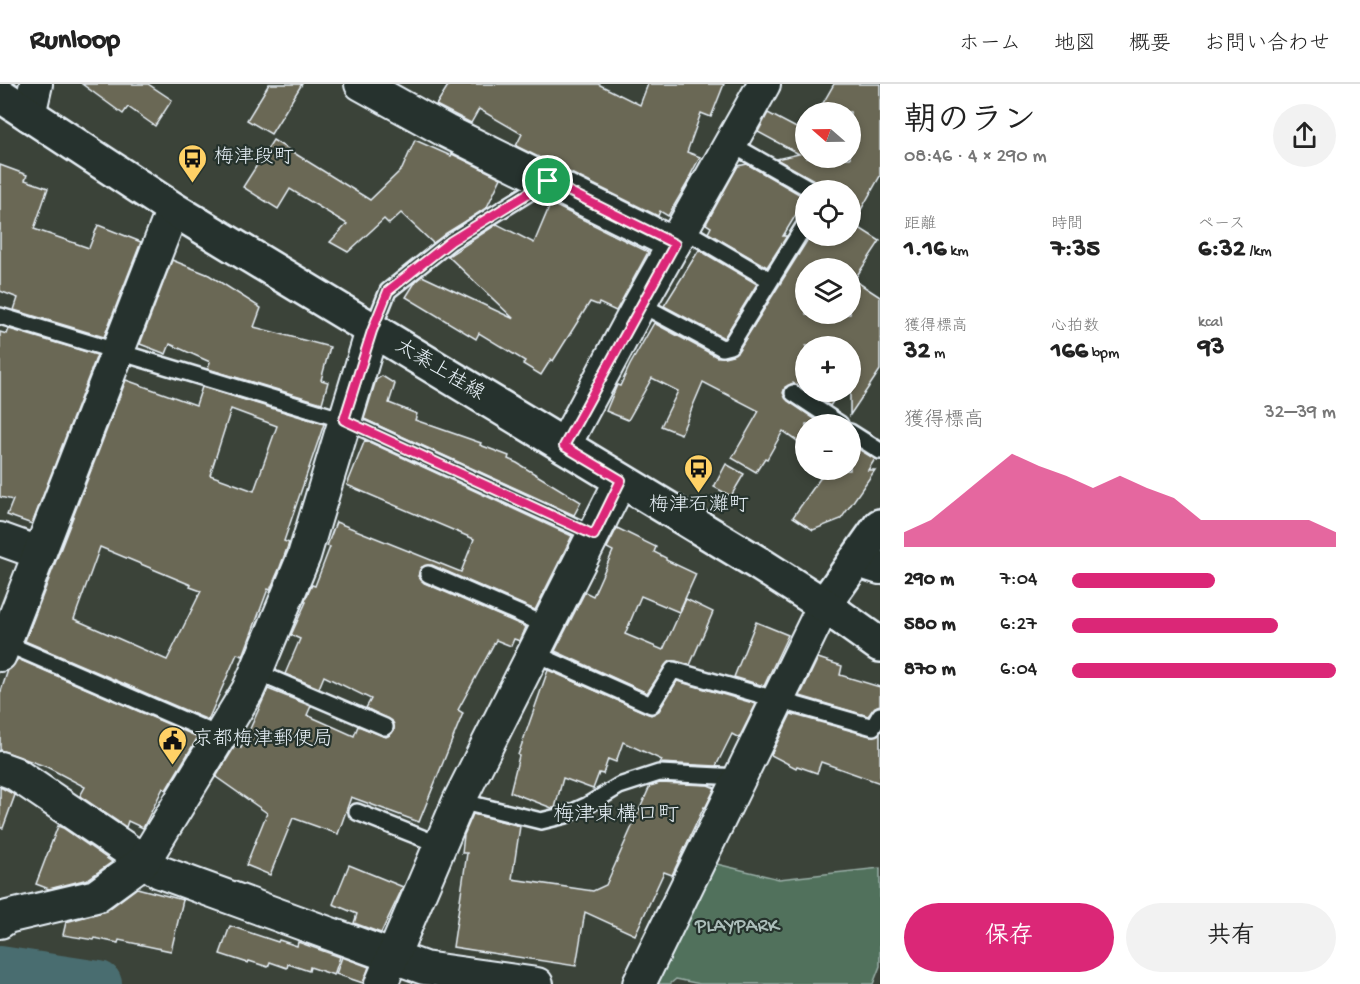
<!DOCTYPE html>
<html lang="ja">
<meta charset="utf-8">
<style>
:root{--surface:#fff;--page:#f2f2f2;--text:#222;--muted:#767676;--line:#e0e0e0;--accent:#db2777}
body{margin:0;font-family:"Gochi Hand","Klee One",sans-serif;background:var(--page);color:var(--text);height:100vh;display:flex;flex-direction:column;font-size:22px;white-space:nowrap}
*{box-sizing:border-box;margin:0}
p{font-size:20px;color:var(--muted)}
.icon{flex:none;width:33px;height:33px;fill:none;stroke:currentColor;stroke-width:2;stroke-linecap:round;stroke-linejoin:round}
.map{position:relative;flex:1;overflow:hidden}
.side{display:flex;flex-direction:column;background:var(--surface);width:480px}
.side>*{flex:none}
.needle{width:39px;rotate:290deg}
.fabs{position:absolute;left:795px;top:18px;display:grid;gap:12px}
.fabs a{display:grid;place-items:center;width:66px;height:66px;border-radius:50%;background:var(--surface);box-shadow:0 3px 9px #0003;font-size:30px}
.pin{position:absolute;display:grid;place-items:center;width:51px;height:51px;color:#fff;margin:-26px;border:3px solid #fff;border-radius:50%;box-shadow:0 2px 6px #0007}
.round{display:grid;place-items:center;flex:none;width:63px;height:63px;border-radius:32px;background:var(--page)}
.head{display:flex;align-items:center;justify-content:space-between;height:102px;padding:0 24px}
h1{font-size:33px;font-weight:800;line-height:45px}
.metrics{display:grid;grid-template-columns:repeat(3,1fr);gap:9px;height:102px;padding:6px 24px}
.metrics div{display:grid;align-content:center}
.metrics b{font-size:26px;font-weight:800}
.metrics small{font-size:16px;font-weight:400}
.metrics p{font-size:16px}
.chart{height:168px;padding:12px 24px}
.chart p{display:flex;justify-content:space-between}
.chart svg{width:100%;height:108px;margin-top:6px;fill:var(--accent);opacity:.7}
.cta{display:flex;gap:12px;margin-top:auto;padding:12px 24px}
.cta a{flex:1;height:69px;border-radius:36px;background:var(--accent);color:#fff;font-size:24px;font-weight:800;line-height:69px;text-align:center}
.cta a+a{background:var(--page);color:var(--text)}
ul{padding:0 24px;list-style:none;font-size:20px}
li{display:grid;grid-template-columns:96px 72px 1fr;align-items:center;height:45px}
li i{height:15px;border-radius:8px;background:var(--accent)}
header{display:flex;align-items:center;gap:36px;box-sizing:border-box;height:84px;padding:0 30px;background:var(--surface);border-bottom:2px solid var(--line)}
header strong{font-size:28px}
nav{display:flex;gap:33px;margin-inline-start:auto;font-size:21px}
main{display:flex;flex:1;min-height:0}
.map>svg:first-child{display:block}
.green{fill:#51715c;stroke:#9cb1aa;stroke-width:1.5}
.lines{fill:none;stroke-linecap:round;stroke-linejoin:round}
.river{stroke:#4a6d70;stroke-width:46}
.building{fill:#6b6754;stroke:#e8f1f8;stroke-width:1.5;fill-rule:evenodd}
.service-casing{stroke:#e8f1f8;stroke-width:20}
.minor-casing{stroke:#e8f1f8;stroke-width:36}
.tertiary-casing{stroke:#e8f1f8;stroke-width:38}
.secondary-casing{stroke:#e8f1f8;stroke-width:38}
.service{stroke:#26332d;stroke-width:15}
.minor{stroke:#26332d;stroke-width:32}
.tertiary{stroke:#26332d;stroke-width:33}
.secondary{stroke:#26332d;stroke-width:33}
.route-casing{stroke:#fff;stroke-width:12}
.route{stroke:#db2777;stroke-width:8}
.labels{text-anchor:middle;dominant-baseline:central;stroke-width:4.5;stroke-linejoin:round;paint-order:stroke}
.poi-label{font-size:20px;fill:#e8f1f8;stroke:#26332d;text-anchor:start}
.street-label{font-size:20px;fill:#e8f1f8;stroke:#26332d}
.park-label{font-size:20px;fill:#acbeba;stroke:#26332d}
.neighbourhood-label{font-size:21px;fill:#e8f1f8;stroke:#26332d}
</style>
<header>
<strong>Runloop</strong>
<nav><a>ホーム</a><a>地図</a><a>概要</a><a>お問い合わせ</a></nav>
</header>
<main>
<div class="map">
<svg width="880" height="900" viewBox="0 0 880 900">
<rect width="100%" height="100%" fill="#3b4339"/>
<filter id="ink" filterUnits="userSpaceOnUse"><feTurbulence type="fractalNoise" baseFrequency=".0167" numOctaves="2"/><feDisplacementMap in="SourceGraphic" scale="12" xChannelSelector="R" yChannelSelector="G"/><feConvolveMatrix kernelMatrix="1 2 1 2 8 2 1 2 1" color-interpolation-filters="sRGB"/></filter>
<g filter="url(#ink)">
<polygon class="green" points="704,777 779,795 880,784 880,882 873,900 700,900 676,895 670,900 650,900"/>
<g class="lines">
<polyline class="river" points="0,885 99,900"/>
</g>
<g class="building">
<polygon points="82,0 148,0 172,16 155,42 128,23 123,30"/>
<polygon points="269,0 302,0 271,50 247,36"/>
<polygon points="449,0 598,0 640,21 648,0 724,0 711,33 701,29 687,68 700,73 690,92 692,91 668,132 660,127 658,132 516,62 522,50 479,25 471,39 436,21"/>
<path d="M834 0H880V92L853 140 880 157 854 196 880 213V286L850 331V262H806V306L793 299 785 303 783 309 788 317 819 338 818 340H806V363L783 347 767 375 765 374 756 388 732 374 759 327 703 298 681 350 661 342 678 307 652 294 628 336 606 327 617 301 620 302 630 281 654 239 717 273 732 271 738 267 810 152H850V106H832L776 75 799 70 758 48 768 29 806 49V74H850V28H818ZM806 184H850V230H806Z"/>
<polygon points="273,56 370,116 402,85 415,56 451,72 452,70 501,94 487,123 433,159 401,129 389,140 384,135 348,168 330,158 347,140 290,105 278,125 243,103"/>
<polygon points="747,80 806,114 783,152 787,152 767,183 708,149 711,143 706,140 738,82"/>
<polygon points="0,81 27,91 25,96 48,104 34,145 89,164 98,141 141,158 104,253 14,226 18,214 0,207"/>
<polygon points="544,116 648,168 616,227 599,219 598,221 590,218 553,277 551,275 541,291 523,280 525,277 479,249 476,255 406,213 416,197 422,192 514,235 448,172 497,140 534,159 550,121 544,117"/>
<polygon points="699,166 757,200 724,254 664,222"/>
<polygon points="172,176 209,191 261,224 254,243 330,263 321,296 328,298 322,319 208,285 210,278 170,260 166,270 140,260"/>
<polygon points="9,245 97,271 32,440 7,431 13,416 0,413 0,248 7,250"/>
<polygon points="382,292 395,300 389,319 417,330 415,336 481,359 480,361 509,372 508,375 517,379 581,418 574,431 364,335 376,296"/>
<path d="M126 296 196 321 202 303 324 340 284 457 289 459 280 483 270 506 268 505 243 572 237 570 208 636 25 557ZM231 325 277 342 254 407 210 391ZM100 463 191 501 190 503 201 507 167 576 74 535Z"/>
<polygon points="808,308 839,308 830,322"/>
<polygon points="365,356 572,452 535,526 432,481 422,483 418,492 424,499 526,543 520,557 514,555 511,562 496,556 458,626 463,629 419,738 351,713 338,750 293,734 270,791 246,781 267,729 216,693 235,662 241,664 248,646 249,647 268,605 311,622 307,631 354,652 358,642 386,653 390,651 394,646 392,637 366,624 371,615 324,592 319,604 285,590 300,555 291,551 306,518 304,518 312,501 315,502 330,463 327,462 336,438 461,488 474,455 347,401"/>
<polygon points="850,360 875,375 868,386 875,386 841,435 813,446 793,433 826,386 850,386"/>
<polygon points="726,380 744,390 731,412 714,403"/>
<polygon points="617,444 656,463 654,468 666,474 666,476 696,490 679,528 641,512 625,550 663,566 686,515 713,528 690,581 676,577 669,577 647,609 555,567 585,508 593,512 613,467 607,464"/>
<polygon points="756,538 788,551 764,602 734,593"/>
<polygon points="818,574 842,582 840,591 880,603 880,621 875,623 868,632 800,612"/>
<polygon points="18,575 198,653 166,706 163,704 143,744 128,737 126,743 80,712 85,703 47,683 0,666 0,610 8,586"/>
<polygon points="548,586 651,631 659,627 677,597 756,620 739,654 732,650 716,682 660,679 662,676 623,658 616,678 608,675 603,690 599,689 593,705 563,694 555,724 552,724 510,708 519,672 518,671"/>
<polygon points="791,630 870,652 880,650 880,699 821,678 817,689 797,682 796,684 771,671"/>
<polygon points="660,699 708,701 715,704 705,724 704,723 672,791 664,788 635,851 585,828 576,882 453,863 467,769 462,769 464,751 473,730 520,742 512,795 593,807 606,801 650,702"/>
<polygon points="0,703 15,711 3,744 0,744"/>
<polygon points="58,742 63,744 112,778 88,795 49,805 36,800"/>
<polygon points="349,781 403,803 381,849 354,839 357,830 333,820"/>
<polygon points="137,804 183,816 171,867 119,856 118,859 95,854 94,856 63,851 66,838 106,827"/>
<polygon points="230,842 278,858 279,856 297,862 298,858 340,873 334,891 310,883 309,887 288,880 287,884 270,878 268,883 249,877 248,879 220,870"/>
<polygon points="342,873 369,883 363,899 336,890"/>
</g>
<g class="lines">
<defs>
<g id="service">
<polyline points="731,60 812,106"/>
<polyline points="683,145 770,196"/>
<polyline points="640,220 722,264 730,262 806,139"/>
<polyline points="0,232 344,336 594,451"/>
<polyline points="372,247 388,207 451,157 548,97"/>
<polyline points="793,309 840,340"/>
<polyline points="850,348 880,367"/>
<polyline points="428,490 548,542"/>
<polyline points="5,559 220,652"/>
<polyline points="534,569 651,621 673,586 873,643 880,631"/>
<polyline points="256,588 385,643"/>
<polyline points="459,717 541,737 566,731 588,721 619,702 659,689 739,693"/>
<polyline points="357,728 440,761"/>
</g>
<g id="minor">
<polyline points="361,0 446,47 674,160"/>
<polyline points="29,31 36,0"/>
<polyline points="564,362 640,220 764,0"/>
<polyline points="0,455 39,469"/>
<polyline points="855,476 880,484"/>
<polyline points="0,571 173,125"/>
<polyline points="0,684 14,689 160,788 424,884 537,900"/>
<polyline points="0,838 7,833 96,812 144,777 248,606 256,588 304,472 372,247"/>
<polyline points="381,900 459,717 621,396"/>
<polyline points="639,900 824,521"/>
</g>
<polyline id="tertiary" points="824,521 880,442"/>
<polyline id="secondary" points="0,11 173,125 758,479 824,521 880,561"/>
</defs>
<use href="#service" class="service-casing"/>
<use href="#minor" class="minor-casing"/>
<use href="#tertiary" class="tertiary-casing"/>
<use href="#secondary" class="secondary-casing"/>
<use href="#service" class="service"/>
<use href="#minor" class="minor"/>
<use href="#tertiary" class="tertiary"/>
<use href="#secondary" class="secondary"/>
</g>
</g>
<g class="lines" filter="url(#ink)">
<defs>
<polygon id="route" points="548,97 675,160 564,362 621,396 594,451 344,336 372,247 388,207 451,157"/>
</defs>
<use href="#route" class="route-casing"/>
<use href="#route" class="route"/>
</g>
<defs>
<symbol id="bus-pin" viewBox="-11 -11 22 30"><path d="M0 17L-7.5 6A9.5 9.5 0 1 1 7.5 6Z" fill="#ffd166" stroke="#26332d"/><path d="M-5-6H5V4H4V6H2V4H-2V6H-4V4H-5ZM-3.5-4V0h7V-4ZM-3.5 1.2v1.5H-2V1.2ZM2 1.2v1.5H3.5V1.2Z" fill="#111"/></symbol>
<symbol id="civic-pin" viewBox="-11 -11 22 30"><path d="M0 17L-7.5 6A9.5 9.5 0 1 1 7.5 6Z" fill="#ffd166" stroke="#26332d"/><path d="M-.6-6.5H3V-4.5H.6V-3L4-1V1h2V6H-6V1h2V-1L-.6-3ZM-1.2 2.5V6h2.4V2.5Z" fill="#111"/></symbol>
</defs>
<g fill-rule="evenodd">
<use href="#bus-pin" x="176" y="58" width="33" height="45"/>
<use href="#bus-pin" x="682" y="368" width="33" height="45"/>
<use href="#civic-pin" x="156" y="640" width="33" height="45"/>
</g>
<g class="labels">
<g class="poi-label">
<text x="214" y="74">梅津段町</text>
<text x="699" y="422" text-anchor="middle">梅津石灘町</text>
<text x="193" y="656">京都梅津郵便局</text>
</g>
<g class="street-label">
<text transform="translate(439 287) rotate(31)">太秦上桂線</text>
</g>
<g class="park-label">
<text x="737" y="843">PLAYPARK</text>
</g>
<g class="neighbourhood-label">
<text x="616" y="732">梅津東構口町</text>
</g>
</g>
</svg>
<div class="fabs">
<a><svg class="needle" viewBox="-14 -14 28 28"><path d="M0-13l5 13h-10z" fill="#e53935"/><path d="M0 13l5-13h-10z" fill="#767676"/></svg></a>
<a><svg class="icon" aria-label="locate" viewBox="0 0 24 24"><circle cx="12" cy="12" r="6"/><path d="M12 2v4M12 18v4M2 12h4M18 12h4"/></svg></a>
<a><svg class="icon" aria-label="layers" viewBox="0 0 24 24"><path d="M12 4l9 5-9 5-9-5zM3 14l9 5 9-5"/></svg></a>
<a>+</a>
<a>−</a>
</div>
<div class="pin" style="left:548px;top:97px;background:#1e9e55"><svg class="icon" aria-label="arrive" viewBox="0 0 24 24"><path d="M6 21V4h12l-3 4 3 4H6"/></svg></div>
</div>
<section class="side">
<div class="head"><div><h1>朝のラン</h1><p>08:46 · 4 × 290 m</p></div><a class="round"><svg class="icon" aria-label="share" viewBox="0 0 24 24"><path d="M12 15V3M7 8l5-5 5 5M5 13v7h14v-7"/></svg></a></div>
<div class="metrics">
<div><p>距離</p><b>1.16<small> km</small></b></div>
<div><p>時間</p><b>7:35</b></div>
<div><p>ペース</p><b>6:32<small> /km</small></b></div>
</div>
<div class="metrics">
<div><p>獲得標高</p><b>32<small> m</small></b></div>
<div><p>心拍数</p><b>166<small> bpm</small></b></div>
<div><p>kcal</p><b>93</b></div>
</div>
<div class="chart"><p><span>獲得標高</span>32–39 m</p>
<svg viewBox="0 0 160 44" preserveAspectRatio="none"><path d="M0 44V38L10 33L20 24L30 15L40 6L50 11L60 15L70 20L80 15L90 20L100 24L110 33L120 33L130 33L140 33L150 33L160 38V44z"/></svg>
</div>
<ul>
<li><b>290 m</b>7:04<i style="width:54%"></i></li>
<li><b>580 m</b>6:27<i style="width:78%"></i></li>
<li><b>870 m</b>6:04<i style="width:100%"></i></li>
</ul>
<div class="cta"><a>保存</a><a>共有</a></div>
</section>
</main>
